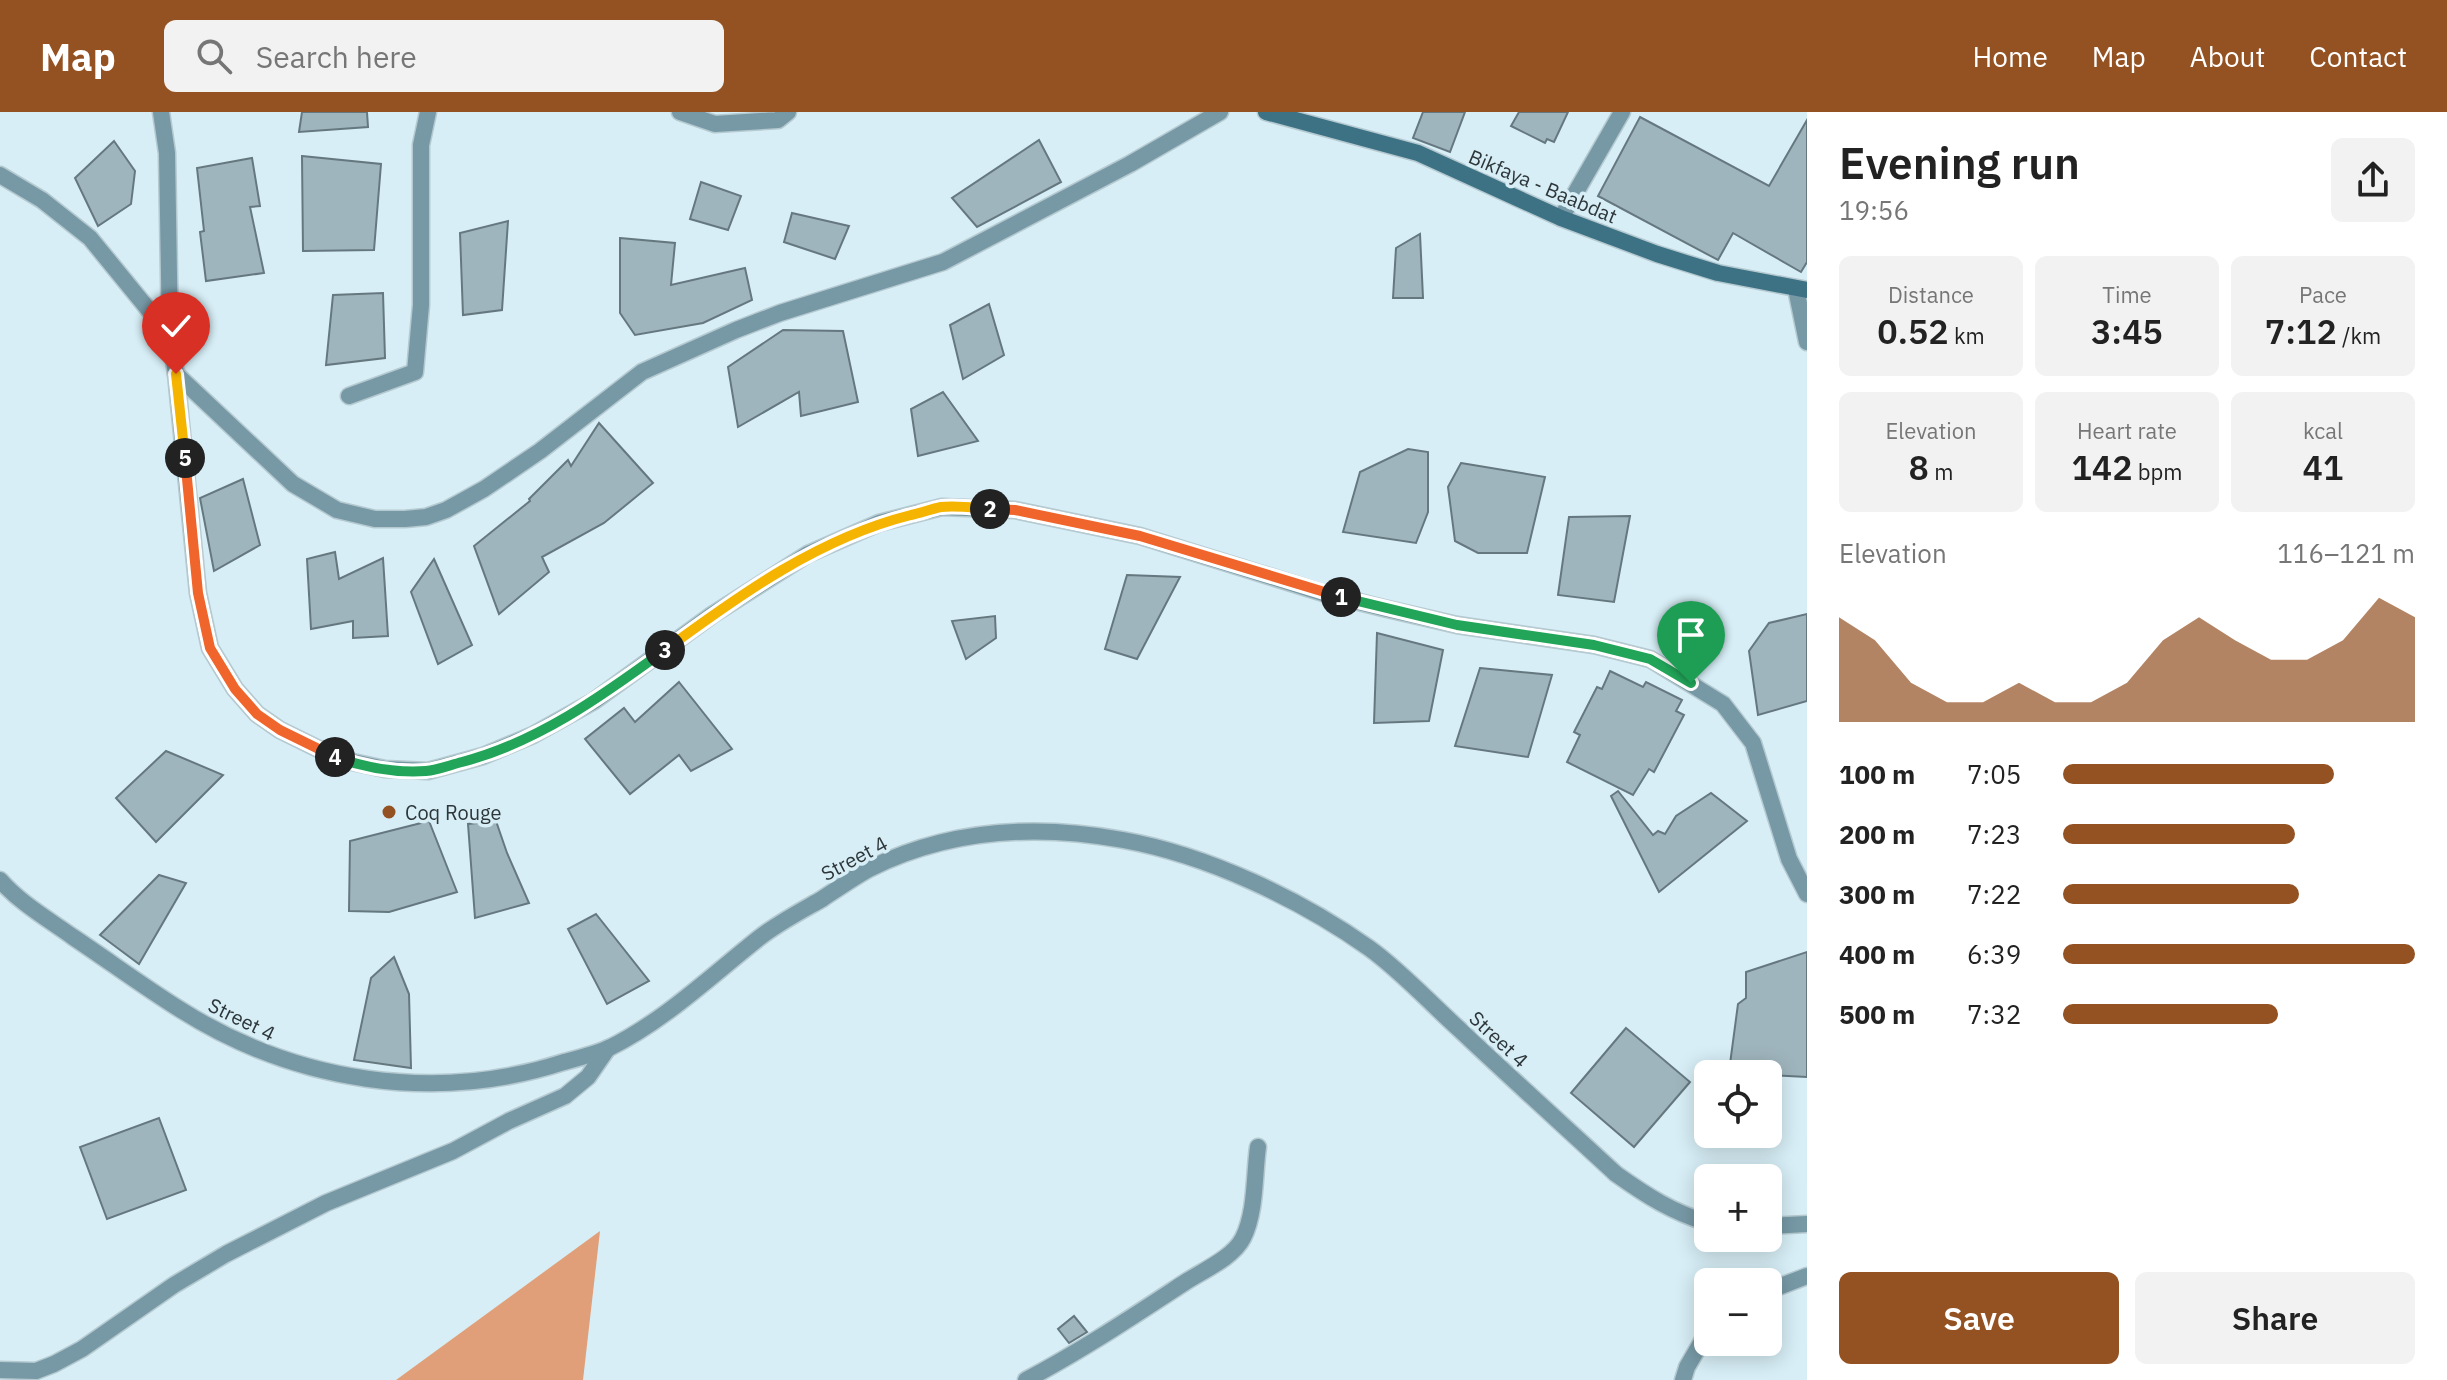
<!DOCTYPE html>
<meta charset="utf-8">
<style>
:root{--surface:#fff;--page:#f2f2f2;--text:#222;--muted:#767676;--accent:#945122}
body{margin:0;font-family:"IBM Plex Sans",sans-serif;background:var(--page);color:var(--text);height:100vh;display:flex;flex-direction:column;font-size:30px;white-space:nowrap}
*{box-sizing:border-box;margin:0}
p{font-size:26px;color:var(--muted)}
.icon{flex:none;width:44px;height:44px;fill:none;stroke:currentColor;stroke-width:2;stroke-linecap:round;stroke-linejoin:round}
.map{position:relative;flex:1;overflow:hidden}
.panel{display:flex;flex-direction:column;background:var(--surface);width:640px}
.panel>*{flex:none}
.tools{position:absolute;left:1694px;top:948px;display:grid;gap:16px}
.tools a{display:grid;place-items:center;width:88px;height:88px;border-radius:12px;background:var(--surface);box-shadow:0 4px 20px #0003;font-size:40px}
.pin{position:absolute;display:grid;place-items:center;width:68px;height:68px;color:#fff;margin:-82px -34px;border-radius:50% 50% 50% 0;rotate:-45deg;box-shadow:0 0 8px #0007}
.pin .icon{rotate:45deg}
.km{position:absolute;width:40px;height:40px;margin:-20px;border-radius:50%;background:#222;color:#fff;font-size:22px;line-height:40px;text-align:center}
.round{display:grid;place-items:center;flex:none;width:84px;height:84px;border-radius:12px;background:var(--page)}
.headline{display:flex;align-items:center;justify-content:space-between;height:136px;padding:0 32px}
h1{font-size:44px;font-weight:600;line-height:60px}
.stats{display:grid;grid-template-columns:repeat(3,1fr);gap:12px;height:136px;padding:8px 32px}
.stats div{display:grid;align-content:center;border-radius:12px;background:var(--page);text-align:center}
.stats b{font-size:34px;font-weight:600}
.stats small{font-size:22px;font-weight:400}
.stats p{font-size:22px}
.chart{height:224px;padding:16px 32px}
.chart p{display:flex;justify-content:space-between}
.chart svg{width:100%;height:144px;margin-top:8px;fill:var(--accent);opacity:.7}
.button{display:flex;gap:16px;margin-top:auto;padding:16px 32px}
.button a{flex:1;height:92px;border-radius:12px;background:var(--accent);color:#fff;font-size:32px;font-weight:600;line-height:92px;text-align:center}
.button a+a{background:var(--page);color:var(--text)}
ul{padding:0 32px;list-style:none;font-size:26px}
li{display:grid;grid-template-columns:128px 96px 1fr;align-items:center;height:60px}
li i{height:20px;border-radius:10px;background:var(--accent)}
header{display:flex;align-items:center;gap:48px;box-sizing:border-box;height:112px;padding:0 40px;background:var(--accent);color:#fff}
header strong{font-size:38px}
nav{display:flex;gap:44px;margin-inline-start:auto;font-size:28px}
.search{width:560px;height:72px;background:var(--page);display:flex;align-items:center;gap:20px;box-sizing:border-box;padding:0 28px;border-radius:12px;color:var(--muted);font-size:30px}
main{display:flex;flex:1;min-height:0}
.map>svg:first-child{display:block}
.forest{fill:#e09f78}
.building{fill:#9fb5bd;stroke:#657880;stroke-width:2}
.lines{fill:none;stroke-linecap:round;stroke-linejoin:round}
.minor-casing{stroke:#b5c9d0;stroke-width:19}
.secondary-casing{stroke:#b5c9d0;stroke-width:19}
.minor{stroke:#7799a6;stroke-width:16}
.secondary{stroke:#3d7285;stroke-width:16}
.split-1-casing{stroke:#fff;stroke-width:16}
.split-2-casing{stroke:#fff;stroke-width:16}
.split-3-casing{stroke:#fff;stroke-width:16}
.split-4-casing{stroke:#fff;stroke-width:16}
.split-5-casing{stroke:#fff;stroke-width:16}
.split-6-casing{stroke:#fff;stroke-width:16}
.split-1{stroke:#22a559;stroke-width:10}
.split-2{stroke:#f0652b;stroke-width:10}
.split-3{stroke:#f5b400;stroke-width:10}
.split-4{stroke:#22a559;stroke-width:10}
.split-5{stroke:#f0652b;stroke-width:10}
.split-6{stroke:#f5b400;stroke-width:10}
.poi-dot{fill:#945122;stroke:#d7eef6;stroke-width:3}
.labels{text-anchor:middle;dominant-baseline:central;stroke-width:7;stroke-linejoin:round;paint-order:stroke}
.street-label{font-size:20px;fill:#2d3639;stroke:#d7eef6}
.poi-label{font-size:20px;fill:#2d3639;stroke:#d7eef6;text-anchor:start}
</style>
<header>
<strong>Map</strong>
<div class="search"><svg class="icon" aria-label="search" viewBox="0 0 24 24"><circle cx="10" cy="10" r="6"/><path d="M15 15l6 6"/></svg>Search here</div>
<nav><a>Home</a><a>Map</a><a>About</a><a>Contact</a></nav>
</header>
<main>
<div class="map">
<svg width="1807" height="1268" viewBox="0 0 1807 1268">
<rect width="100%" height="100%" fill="#d7eef6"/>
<polygon class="forest" points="600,1119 583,1268 396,1268"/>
<g class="building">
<polygon points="302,0 367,0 368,15 299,20"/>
<polygon points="1423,0 1465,0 1450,40 1413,26"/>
<polygon points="1519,0 1568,0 1554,30 1547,27 1545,31 1511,14"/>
<polygon points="1640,5 1769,74 1807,8 1807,150 1801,160 1733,121 1718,148 1598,84"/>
<polygon points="1039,28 1061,70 977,115 952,86"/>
<polygon points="114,29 135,59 131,92 98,114 75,66"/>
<polygon points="302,44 381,52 374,138 303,139"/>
<polygon points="252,46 260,94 250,95 264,161 206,169 200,120 204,119 197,56"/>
<polygon points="701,70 741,84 728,118 690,107"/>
<polygon points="792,101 849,114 835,147 784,130"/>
<polygon points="508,109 502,198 463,203 460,121"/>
<polygon points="1420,122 1423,186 1393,186 1396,136"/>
<polygon points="620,126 675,131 671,173 745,156 752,188 703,211 635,223 620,201"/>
<polygon points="383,181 385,246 326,253 333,183"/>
<polygon points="989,192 1004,243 963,267 950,213"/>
<polygon points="783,218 843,219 858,290 801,304 799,280 738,315 728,255"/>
<polygon points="943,280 978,329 918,344 911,297"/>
<polygon points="599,311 653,371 604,411 542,445 549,460 499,502 474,434 530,389 529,387 568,348 571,354"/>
<polygon points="1408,337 1428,340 1428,400 1416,431 1343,420 1360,360"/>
<polygon points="1461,351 1545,365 1527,441 1478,441 1455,429 1448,375"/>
<polygon points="243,367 260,433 214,459 200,386"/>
<polygon points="1630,404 1614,490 1558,483 1569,405"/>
<polygon points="335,440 339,467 383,446 388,524 353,526 353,509 311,517 307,447"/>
<polygon points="434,447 472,533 438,552 411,480"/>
<polygon points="1127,463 1180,465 1137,547 1105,537"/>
<polygon points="1807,502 1807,589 1758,603 1749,539 1769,511"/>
<polygon points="995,504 996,526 966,547 952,509"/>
<polygon points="1377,521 1443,538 1429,609 1374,611"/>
<polygon points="1480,556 1552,563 1528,645 1455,634"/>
<polygon points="1610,559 1643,575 1646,570 1682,588 1676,599 1684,603 1654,660 1649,657 1633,683 1567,650 1580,623 1574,620 1597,575 1602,577"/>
<polygon points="679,570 732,637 691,659 679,643 630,682 585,627 624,596 635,610"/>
<polygon points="166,639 223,663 156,730 116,686"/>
<polygon points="1618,679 1653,723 1658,719 1665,722 1676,704 1711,681 1747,709 1659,780 1611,684"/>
<polygon points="429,709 457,780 389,800 349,799 350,729"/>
<polygon points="496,709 507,741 529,791 475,806 468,712"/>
<polygon points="159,763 186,771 139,852 100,823"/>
<polygon points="596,802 649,869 607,892 568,817"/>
<polygon points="1807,840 1807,965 1748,962 1730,952 1738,892 1746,886 1746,860"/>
<polygon points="394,845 409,882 411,956 354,948 371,866"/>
<polygon points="1626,916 1690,970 1634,1035 1571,981"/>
<polygon points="159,1006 186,1078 107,1107 80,1035"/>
<polygon points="1074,1204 1087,1220 1069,1231 1058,1217"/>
</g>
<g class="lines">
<defs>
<g id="minor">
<polyline points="161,0 167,41 170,224 176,262 293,372 337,398 375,407 405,407 426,405 446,398 484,377 540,339 642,260 736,218 780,201 943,150 1130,52 1220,0"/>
<polyline points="680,0 715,12 778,8 788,0"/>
<polyline points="0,63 42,88 90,126 170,224"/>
<polyline points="1561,106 1622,0"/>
<polyline points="1796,177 1807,230"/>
<polyline points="176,262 198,481 210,536 235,577 257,602 280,618 339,647 385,657 428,659 483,644 533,623 594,589 712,503 808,442 879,411 942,395 1015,398 1140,424 1323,481 1383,496 1457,513 1594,533 1650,547 1723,592 1753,631 1789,747 1807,782"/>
<polyline points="349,284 415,260 421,193 421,33 428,0"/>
<path d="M0 768C20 791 48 807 73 825 109 849 144 875 181 898 295 970 435 992 564 950 579 946 595 942 609 936 664 909 711 864 759 826 778 811 801 799 822 787 837 777 853 766 869 757 949 717 1036 712 1123 728 1207 743 1300 787 1369 836 1401 859 1429 890 1459 917 1511 966 1564 1014 1616 1062 1647 1084 1672 1100 1708 1111"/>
<polyline points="1768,1114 1807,1112"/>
<polyline points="1768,1179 1807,1164"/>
<polyline points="0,1258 36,1259 54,1252 82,1237 174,1173 226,1142 326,1091 453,1039 509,1009 565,984 588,965 608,936"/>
<path d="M1026 1268C1081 1239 1132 1205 1184 1171 1202 1159 1233 1146 1243 1126 1256 1100 1254 1064 1258 1035"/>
<polyline points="1683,1268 1687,1255 1708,1219"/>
</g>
<polyline id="secondary" points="1266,0 1418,41 1561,106 1657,142 1718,161 1807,178"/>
</defs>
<use href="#minor" class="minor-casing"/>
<use href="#secondary" class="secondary-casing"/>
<use href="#minor" class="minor"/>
<use href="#secondary" class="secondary"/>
</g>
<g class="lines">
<defs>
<polyline id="split-1" points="1341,485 1457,513 1594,533 1650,547 1691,571"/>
<polyline id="split-2" points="990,397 1015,398 1140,424 1341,485"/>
<path id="split-3" d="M665 538C741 482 819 426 911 403 921 401 931 397 941 395 957 393 975 396 990 397"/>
<path id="split-4" d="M335 645C363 655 396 661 426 659 438 658 450 653 462 650 538 630 602 584 665 538"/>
<polyline id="split-5" points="185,346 198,481 210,536 235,577 257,602 280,618 335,645"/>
<polyline id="split-6" points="176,262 185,346"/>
</defs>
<use href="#split-1" class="split-1-casing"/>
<use href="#split-2" class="split-2-casing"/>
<use href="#split-3" class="split-3-casing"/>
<use href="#split-4" class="split-4-casing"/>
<use href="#split-5" class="split-5-casing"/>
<use href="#split-6" class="split-6-casing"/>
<use href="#split-1" class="split-1"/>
<use href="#split-2" class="split-2"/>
<use href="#split-3" class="split-3"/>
<use href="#split-4" class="split-4"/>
<use href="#split-5" class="split-5"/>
<use href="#split-6" class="split-6"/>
</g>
<circle class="poi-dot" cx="389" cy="700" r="8"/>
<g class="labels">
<g class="street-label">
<text transform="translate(1543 74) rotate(23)">Bikfaya - Baabdat</text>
<text transform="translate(854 746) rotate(-28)">Street 4</text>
<text transform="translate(242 907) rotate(26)">Street 4</text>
<text transform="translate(1499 927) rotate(43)">Street 4</text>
</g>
<g class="poi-label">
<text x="405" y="700">Coq Rouge</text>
</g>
</g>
</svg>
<div class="tools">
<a><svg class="icon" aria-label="locate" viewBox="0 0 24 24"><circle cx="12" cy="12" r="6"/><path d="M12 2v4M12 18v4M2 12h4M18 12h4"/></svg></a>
<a>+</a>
<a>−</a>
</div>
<div class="pin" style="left:1691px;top:571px;background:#1e9e55"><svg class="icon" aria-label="arrive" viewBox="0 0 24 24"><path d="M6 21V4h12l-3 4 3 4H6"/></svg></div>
<div class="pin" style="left:176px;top:262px;background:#d93025"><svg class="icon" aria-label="check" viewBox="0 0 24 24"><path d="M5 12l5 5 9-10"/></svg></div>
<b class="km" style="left:1341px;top:485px">1</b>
<b class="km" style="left:990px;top:397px">2</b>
<b class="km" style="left:665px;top:538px">3</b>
<b class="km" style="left:335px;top:645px">4</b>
<b class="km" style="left:185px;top:346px">5</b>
</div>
<section class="panel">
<div class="headline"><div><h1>Evening run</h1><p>19:56</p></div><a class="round"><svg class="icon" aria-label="share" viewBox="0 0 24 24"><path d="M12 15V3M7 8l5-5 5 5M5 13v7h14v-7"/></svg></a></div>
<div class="stats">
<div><p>Distance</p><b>0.52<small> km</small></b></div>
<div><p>Time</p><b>3:45</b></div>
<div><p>Pace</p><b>7:12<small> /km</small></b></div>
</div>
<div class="stats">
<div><p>Elevation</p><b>8<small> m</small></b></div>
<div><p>Heart rate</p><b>142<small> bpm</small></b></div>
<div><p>kcal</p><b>41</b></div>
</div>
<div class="chart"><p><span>Elevation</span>116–121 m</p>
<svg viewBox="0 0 160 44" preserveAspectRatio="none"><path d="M0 44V12L10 19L20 32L30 38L40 38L50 32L60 38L70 38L80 32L90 19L100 12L110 19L120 25L130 25L140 19L150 6L160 12V44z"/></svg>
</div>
<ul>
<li><b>100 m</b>7:05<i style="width:77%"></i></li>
<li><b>200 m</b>7:23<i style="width:66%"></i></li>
<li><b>300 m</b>7:22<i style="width:67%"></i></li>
<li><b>400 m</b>6:39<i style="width:100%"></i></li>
<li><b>500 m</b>7:32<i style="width:61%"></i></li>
</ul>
<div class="button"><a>Save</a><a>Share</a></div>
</section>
</main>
